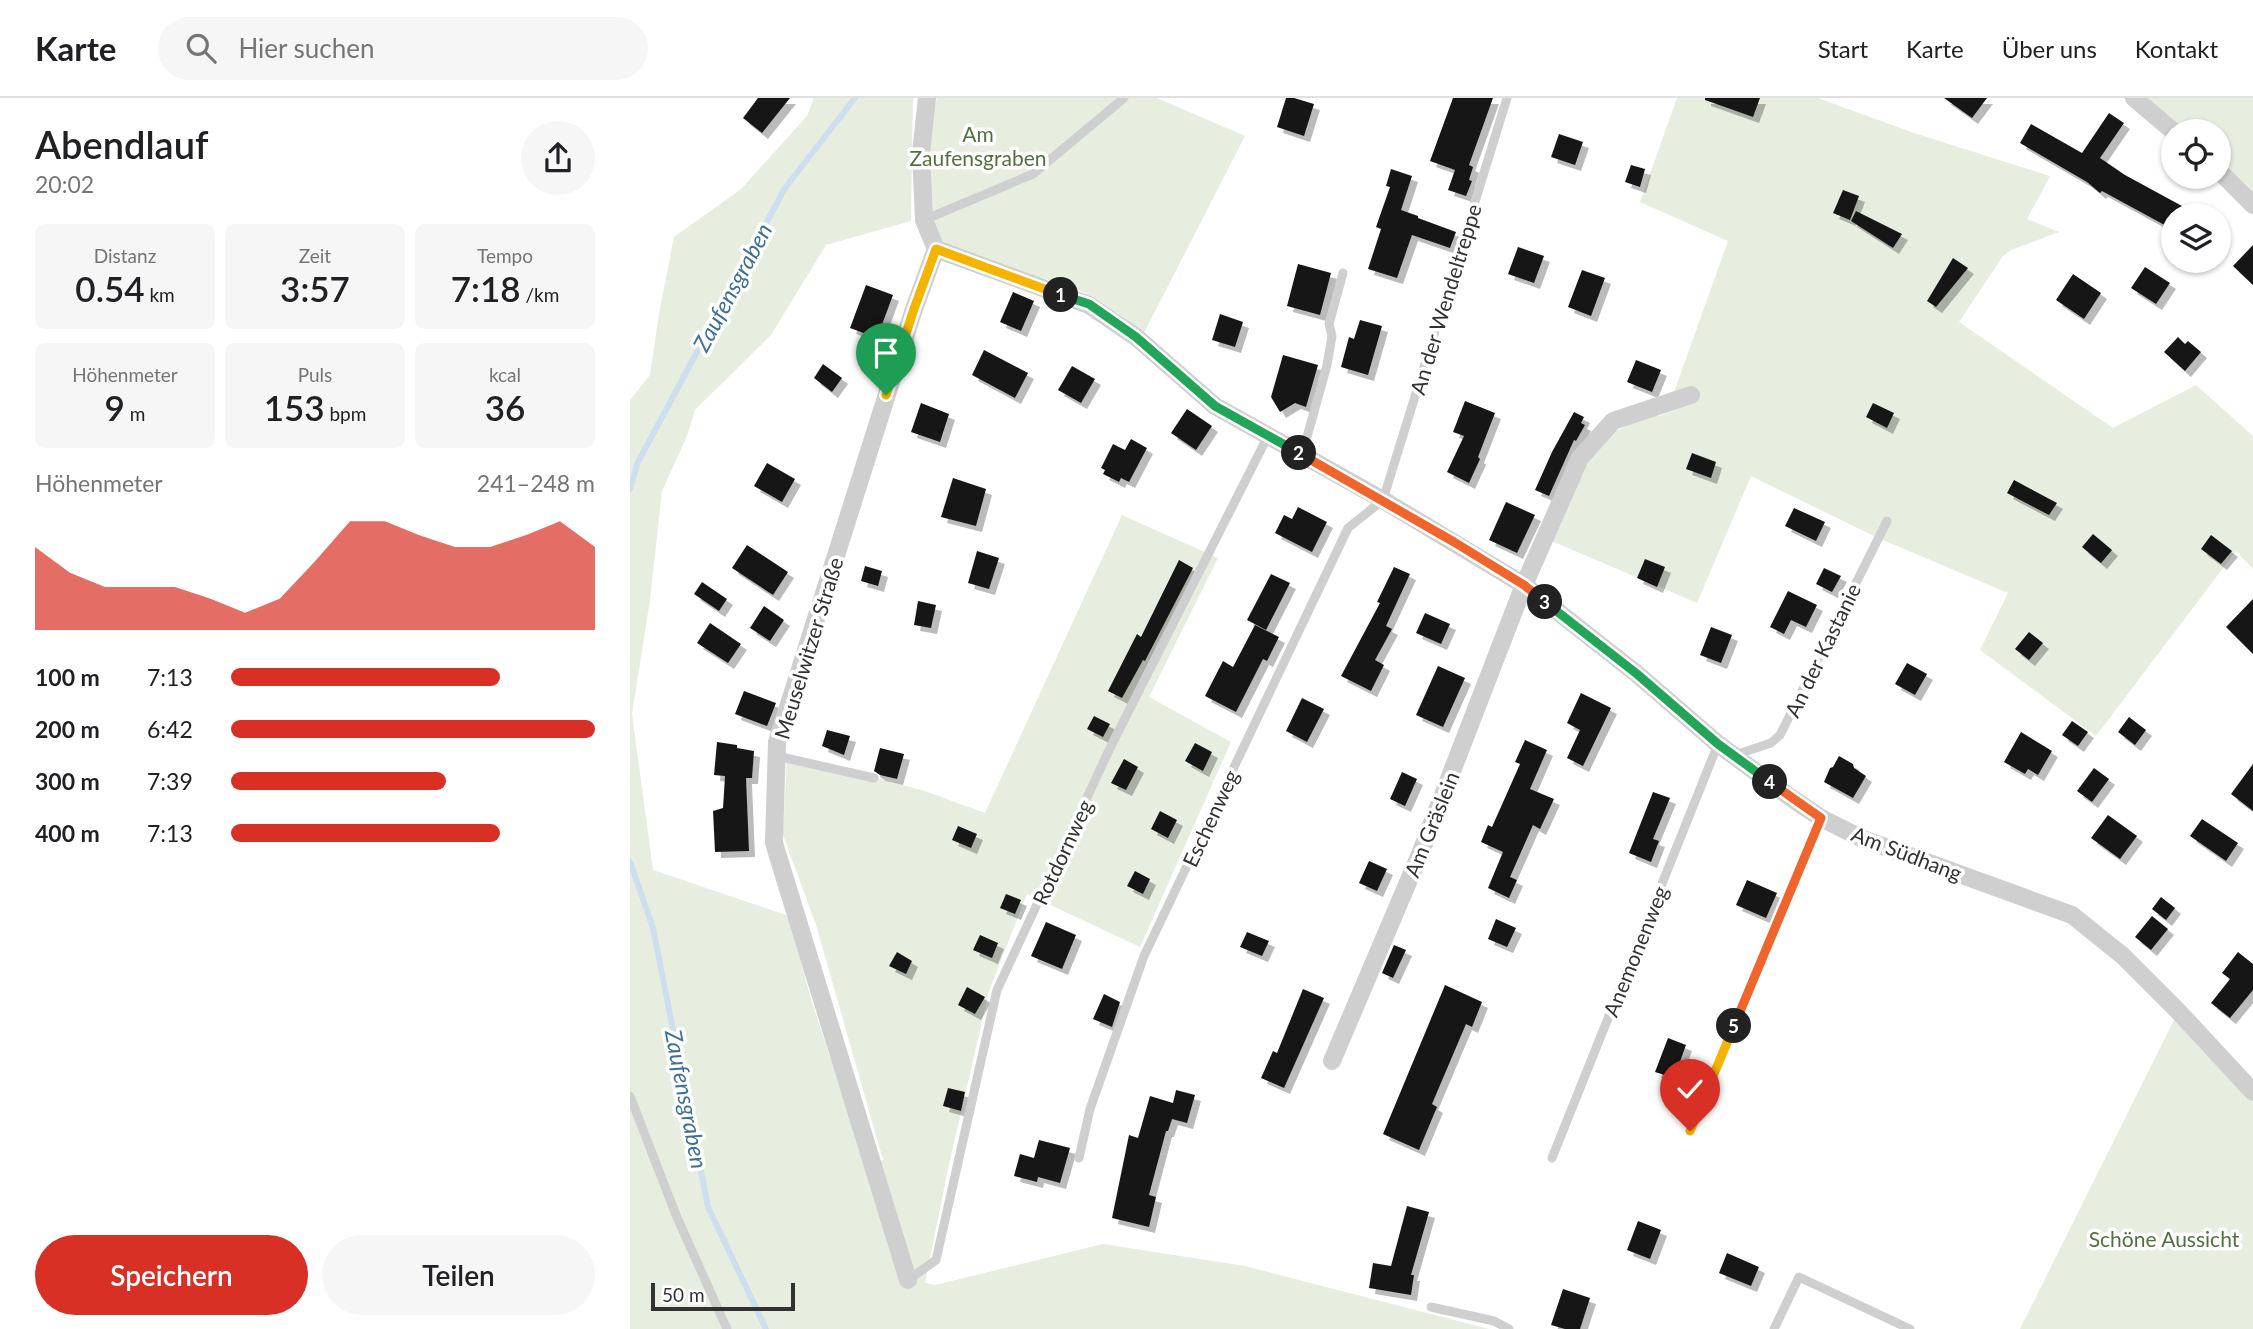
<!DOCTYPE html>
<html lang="de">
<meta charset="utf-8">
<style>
:root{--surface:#fff;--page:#f6f6f6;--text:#202124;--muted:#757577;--line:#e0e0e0;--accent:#d93025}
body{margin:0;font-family:Lato,sans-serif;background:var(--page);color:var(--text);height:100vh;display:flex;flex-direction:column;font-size:26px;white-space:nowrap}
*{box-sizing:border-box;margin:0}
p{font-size:23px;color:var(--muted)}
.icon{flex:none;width:38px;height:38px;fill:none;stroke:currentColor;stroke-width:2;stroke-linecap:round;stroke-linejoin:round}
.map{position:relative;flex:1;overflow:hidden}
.drawer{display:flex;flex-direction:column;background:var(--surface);width:630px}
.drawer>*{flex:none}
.controls{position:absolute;left:1531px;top:21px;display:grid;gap:14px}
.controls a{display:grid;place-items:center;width:70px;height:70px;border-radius:50%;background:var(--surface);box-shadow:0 2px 5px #0004;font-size:35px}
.scale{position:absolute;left:21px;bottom:18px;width:144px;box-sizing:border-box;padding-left:7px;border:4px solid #323232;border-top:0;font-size:19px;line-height:24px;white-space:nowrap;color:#323232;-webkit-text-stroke:5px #fff;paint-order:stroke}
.pin{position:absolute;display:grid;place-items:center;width:60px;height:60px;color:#fff;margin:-72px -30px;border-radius:50% 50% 50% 0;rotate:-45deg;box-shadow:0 0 7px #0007}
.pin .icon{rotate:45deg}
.km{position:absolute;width:35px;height:35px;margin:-18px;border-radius:50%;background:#222;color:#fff;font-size:19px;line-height:35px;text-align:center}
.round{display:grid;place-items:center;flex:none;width:74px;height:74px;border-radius:37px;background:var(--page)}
.summary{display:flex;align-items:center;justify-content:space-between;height:119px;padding:0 35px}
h1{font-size:38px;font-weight:600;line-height:52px}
.stats{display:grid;grid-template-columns:repeat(3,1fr);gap:10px;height:119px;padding:7px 35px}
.stats div{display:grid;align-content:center;border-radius:10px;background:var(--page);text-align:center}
.stats b{font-size:35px;font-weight:600}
.stats small{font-size:19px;font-weight:400}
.stats p{font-size:19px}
.chart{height:196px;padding:14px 35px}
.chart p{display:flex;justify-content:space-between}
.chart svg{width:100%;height:126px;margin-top:7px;fill:var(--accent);opacity:.7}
.action{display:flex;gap:14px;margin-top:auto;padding:14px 35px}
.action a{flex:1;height:80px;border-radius:42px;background:var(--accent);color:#fff;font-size:28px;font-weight:600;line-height:80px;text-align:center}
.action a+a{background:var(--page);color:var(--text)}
ul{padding:0 35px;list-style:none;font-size:23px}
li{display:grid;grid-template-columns:112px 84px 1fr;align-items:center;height:52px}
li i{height:18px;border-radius:9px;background:var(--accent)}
header{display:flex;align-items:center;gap:42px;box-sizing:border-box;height:98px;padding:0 35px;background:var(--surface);border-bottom:2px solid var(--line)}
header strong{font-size:33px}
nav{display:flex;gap:38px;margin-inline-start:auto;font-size:24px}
.search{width:490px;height:63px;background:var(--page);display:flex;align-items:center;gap:18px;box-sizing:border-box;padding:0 24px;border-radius:38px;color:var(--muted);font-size:26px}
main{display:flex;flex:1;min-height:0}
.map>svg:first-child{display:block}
.green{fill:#e7eee0}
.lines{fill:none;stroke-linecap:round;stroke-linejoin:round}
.stream{stroke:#cddfee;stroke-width:6}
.building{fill:#191919;filter:url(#shadow)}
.service{stroke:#cfcfcf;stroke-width:9}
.minor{stroke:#cfcfcf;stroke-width:18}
.split-1-casing{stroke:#fff;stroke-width:14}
.split-2-casing{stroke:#fff;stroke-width:14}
.split-3-casing{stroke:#fff;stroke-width:14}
.split-4-casing{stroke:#fff;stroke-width:14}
.split-5-casing{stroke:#fff;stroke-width:14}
.split-6-casing{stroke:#fff;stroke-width:14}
.split-1{stroke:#f5b400;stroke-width:9}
.split-2{stroke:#22a559;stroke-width:9}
.split-3{stroke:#f0652b;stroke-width:9}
.split-4{stroke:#22a559;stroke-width:9}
.split-5{stroke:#f0652b;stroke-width:9}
.split-6{stroke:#f5b400;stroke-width:9}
.labels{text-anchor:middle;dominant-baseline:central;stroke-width:7;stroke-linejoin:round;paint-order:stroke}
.park-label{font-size:21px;fill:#52703d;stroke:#fff}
.street-label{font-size:21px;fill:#323232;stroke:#fff}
.water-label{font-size:23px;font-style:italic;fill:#3d6f97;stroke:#fff}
</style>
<header>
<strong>Karte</strong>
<div class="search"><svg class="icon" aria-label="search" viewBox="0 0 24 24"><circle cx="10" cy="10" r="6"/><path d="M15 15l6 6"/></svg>Hier suchen</div>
<nav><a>Start</a><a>Karte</a><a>Über uns</a><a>Kontakt</a></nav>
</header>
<main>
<section class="drawer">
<div class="summary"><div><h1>Abendlauf</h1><p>20:02</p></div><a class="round"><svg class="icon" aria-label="share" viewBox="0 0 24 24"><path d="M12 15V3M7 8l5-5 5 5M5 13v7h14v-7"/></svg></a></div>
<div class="stats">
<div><p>Distanz</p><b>0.54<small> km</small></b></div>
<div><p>Zeit</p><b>3:57</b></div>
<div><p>Tempo</p><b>7:18<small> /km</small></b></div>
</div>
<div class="stats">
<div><p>Höhenmeter</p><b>9<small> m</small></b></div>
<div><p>Puls</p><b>153<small> bpm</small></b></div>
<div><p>kcal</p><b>36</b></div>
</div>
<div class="chart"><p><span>Höhenmeter</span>241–248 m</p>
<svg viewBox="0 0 160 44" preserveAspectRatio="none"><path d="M0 44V15L10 24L20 29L30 29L40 29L50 33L60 38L70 33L80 20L90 6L100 6L110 11L120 15L130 15L140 11L150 6L160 15V44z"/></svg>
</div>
<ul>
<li><b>100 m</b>7:13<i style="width:74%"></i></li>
<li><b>200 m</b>6:42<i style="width:100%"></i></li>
<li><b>300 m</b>7:39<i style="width:59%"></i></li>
<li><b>400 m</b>7:13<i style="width:74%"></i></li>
</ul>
<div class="action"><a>Speichern</a><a>Teilen</a></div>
</section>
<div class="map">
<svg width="1623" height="1231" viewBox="0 0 1623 1231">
<defs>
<filter id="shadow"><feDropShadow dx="6" dy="6" stdDeviation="0" flood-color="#0004"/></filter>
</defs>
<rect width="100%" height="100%" fill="#fff"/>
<g class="green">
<polygon points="184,0 283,0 281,123 196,147 141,237 65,312 57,338 32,393 20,502 2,616 23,772 159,818 180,898 236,1069 253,1062 186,827 153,737 157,656 295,693 355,715 492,417 588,460 519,599 601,644 510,849 397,796 359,893 318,1071 295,1185 305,1187 473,1146 615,1168 859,1231 0,1231 0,302 20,277 29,216 44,139 111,91 177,18"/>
<path d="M307 0H527L615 38 514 235C494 219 474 204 451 193 411 176 364 172 325 150 321 148 314 145 311 142 291 121 299 27 307 0Z"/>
<polygon points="1047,0 1188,0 1284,35 1420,78 1397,121 1429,134 1381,152 1373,158 1329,224 1483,330 1566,287 1623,338 1623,471 1606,453 1466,638 1350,552 1378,495 1246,439 1121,378 1067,505 919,442 963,353 986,333 1015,319 1029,318 1059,307 1061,290 1043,297 1098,143 1010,104"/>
<polygon points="1495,0 1623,0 1623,115 1589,79 1589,33 1544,33 1543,42"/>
<polygon points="1545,920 1623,1005 1623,1231 1390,1231"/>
</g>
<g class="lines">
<g class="stream">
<polyline points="0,391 8,364 155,90 225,0"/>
<polyline points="0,764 23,830 78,1109 136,1231"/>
</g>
</g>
<g class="building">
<polygon points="128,0 160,0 132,35 113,20"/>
<polygon points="656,0 664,0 684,6 674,38 647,29"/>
<polygon points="823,0 863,0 839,67 843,69 839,82 842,83 836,98 818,92 825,72 800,63"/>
<polygon points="1075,0 1130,0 1123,19 1075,2"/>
<polygon points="1314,0 1357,0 1342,20"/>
<polygon points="1479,15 1494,25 1470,60 1495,77 1552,108 1547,117 1544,117 1544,124 1540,130 1472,93 1470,95 1457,84 1390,45 1401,26 1452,55"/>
<polygon points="929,36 953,44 945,67 921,59"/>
<polygon points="1001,67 1015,71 1010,89 995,84"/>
<polygon points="761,71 782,78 771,112 788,118 788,120 826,134 820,150 782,137 767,180 738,171 751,131 746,129 760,89 756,88"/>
<polygon points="1213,92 1229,98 1220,122 1203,115"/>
<polygon points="1226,113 1272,136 1263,150 1221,123"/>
<polygon points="1623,147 1623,187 1603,168"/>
<polygon points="888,149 914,158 904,185 878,176"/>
<polygon points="1323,160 1338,170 1306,209 1297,203"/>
<polygon points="668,166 701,175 690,217 657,208"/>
<polygon points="1515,169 1540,185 1526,206 1501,190"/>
<polygon points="952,172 975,180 961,218 938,209"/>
<polygon points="1443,176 1471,195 1454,221 1426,202"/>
<polygon points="236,187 263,197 247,240 220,230"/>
<polygon points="383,194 404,203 391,233 370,224"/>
<polygon points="590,216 613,224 605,249 582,242"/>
<polygon points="730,222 752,228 738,277 711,269 719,239 724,241"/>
<polygon points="1548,239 1555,246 1558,243 1571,254 1555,273 1534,254"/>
<polygon points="354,252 398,275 385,300 342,277"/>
<polygon points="653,257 688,267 676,309 665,305 650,314 641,299"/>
<polygon points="1006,262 1031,272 1022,294 997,284"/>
<polygon points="193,266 212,280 202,294 184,280"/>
<polygon points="442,268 465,281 451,305 428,292"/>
<polygon points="835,303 865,315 848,359 850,361 839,385 817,374 834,338 823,334"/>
<polygon points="291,305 319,316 310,344 281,334"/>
<polygon points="1243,305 1264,315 1257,330 1236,319"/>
<polygon points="557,311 582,328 566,352 541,335"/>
<polygon points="944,314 954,319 951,325 955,327 946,343 944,342 919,398 905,392 922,354"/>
<polygon points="501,341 517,350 499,384 491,380 489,384 473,376 475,372 471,370 483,346 495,352"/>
<polygon points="1062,355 1086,364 1081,380 1056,371"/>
<polygon points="137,365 165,381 152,404 124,388"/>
<polygon points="323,380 356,391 346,428 311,419"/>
<polygon points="1384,382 1427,405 1419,417 1377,395"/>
<polygon points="876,404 905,417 887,455 859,442"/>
<polygon points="668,409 697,424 682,454 645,435 654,417 662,421"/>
<polygon points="1164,410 1195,424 1186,443 1155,428"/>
<polygon points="1463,436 1482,452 1471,465 1452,449"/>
<polygon points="1581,437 1602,453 1591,466 1571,451"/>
<polygon points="117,447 158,474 143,497 102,470"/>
<polygon points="347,453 369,460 359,491 338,485"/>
<polygon points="1015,461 1035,469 1027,489 1007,480"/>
<polygon points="549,462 563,470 515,563 513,562 492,600 478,593 507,536 511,539"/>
<polygon points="235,468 252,473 248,488 231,483"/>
<polygon points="764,469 780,476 756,528 762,531 745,562 754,567 741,593 711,578 750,505 747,504"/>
<polygon points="1194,470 1211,478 1202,494 1186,486"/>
<polygon points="641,476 660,485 636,532 617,522"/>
<polygon points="72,484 97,501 89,513 64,496"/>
<polygon points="1158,493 1187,507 1176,529 1161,522 1154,536 1140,529"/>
<polygon points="1623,501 1623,556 1596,529"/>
<polygon points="288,503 306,507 301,530 284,527"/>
<polygon points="134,508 154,522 140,543 120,530"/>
<polygon points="795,515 820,526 811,546 786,535"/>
<polygon points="80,525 111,546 98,565 67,545"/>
<polygon points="625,527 649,539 637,563 633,561 606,614 575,598 593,563 603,569"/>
<polygon points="1081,529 1102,537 1091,565 1070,557"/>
<polygon points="1399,534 1413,545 1399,562 1385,551"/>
<polygon points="1277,565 1297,576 1285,597 1265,586"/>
<polygon points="808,568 835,580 813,629 786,617"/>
<polygon points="114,593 146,605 137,628 105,616"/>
<polygon points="951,595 981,610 953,668 937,660 950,632 937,625"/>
<polygon points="672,600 694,611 677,644 656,633"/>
<polygon points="464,618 480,626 473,639 457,631"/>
<polygon points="1499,619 1516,632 1505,647 1488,634"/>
<polygon points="1442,623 1458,634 1448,648 1432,637"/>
<polygon points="197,632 220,638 214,657 192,648"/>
<polygon points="1391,634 1422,653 1408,677 1398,671 1395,676 1374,664"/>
<polygon points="895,642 917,652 900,691 924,701 910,731 903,727 880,779 887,782 879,800 858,790 873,754 851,744 858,727 862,729 890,666 885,664"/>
<polygon points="87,644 107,647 107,650 124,653 122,680 116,680 119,753 85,754 83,713 93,710 95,678 84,677"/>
<polygon points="565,645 582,654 573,673 555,663"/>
<polygon points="250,650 274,656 267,681 250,677 244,673"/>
<polygon points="1209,658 1223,666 1224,670 1236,678 1223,700 1194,684 1200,670 1203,669"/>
<polygon points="494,661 508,669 496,692 481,685"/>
<polygon points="1623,666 1623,713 1601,696"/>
<polygon points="1464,670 1479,681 1462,704 1447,693"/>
<polygon points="772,674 787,681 775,708 760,701"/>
<polygon points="1023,694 1040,700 1023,741 1029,743 1021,764 999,755"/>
<polygon points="530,713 547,722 538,740 521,731"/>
<polygon points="1478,717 1507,738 1490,761 1461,740"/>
<polygon points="1572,721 1608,745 1596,763 1560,738"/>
<polygon points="328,728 347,736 341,750 322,742"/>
<polygon points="739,763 757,771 747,793 729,785"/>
<polygon points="505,773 520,781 513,796 497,788"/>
<polygon points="1117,782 1147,795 1136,820 1106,807"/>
<polygon points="376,796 391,802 385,816 370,810"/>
<polygon points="1531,799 1545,810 1536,822 1522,811"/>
<polygon points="1522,818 1538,831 1521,852 1505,839"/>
<polygon points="866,821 886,830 877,849 858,841"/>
<polygon points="416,824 446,837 432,871 401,858"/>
<polygon points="617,834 639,843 632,858 610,849"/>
<polygon points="350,837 368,845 362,860 343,852"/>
<polygon points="764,847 776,852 763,880 752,875"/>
<polygon points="267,854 282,863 276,876 259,868"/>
<polygon points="1608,854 1623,866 1623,892 1600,920 1581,905 1600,881 1592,875"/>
<polygon points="815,887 852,904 842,929 836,926 802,1006 807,1009 789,1052 753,1036"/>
<polygon points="337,889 355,899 345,916 328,907"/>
<polygon points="673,891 694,900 654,990 631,980 643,953 647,955"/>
<polygon points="474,896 490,904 482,929 463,921"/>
<polygon points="1038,940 1056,947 1044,980 1025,974"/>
<polygon points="318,990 335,994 331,1013 313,1008"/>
<polygon points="546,992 565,997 557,1025 542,1021 538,1033 536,1033 519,1097 526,1099 519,1129 482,1120 499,1037 508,1040 520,998 543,1005"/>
<polygon points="409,1042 440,1050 430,1085 408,1079 407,1084 384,1078 390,1056 404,1060"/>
<polygon points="777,1108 799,1114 781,1177 784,1177 781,1197 739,1190 743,1165 761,1168"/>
<polygon points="1008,1123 1031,1132 1020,1161 997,1152"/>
<polygon points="1097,1155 1129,1169 1121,1188 1089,1175"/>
<polygon points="933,1191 960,1200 950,1231 935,1231 921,1227"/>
</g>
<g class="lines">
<g class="service">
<polyline points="294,122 403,76 494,0"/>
<polyline points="672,357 697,267 702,238 699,226 713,175"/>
<polyline points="1105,657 1141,645 1150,637 1257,423"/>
<polyline points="147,658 244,680"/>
<polyline points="0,998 46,1117 97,1231"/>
<polyline points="1060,1033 1191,720"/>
<polyline points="449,1060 460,1011 514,858 718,430 753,402 877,0"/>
<polyline points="922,1060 1088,646"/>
<polyline points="278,1182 306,1162 367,892 481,648 638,338"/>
<polyline points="801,1209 864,1223 879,1231"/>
<polyline points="1144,1231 1169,1179 1280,1231"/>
</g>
<g class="minor">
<polyline points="1504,0 1544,34"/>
<polyline points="1589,73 1623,107"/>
<polyline points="306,151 459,207 506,239 585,308 753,402 894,487 1007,576 1088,646 1160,699 1191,720 1233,741 1442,817 1493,858 1547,912 1623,994"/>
<polyline points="702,963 790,756 894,487 950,360 983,323 1061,297"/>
<polyline points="278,1182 144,745 147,644 284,211 306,151 294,122 291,55 297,0"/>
</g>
</g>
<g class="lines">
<defs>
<polyline id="split-1" points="256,297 284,211 306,151 431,197"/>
<polyline id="split-2" points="431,197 459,206 506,239 585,308 669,355"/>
<polyline id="split-3" points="669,355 824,444 894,487 915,504"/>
<polyline id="split-4" points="915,504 1007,576 1088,646 1140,684"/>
<polyline id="split-5" points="1104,928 1191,720 1140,684"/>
<polyline id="split-6" points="1060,1033 1104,928"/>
</defs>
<use href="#split-1" class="split-1-casing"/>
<use href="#split-2" class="split-2-casing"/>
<use href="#split-3" class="split-3-casing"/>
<use href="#split-4" class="split-4-casing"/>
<use href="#split-5" class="split-5-casing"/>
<use href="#split-6" class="split-6-casing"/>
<use href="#split-1" class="split-1"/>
<use href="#split-2" class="split-2"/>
<use href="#split-3" class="split-3"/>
<use href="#split-4" class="split-4"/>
<use href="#split-5" class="split-5"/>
<use href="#split-6" class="split-6"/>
</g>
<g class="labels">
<g class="park-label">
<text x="348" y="35">Am<tspan x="348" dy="24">Zaufensgraben</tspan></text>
<text x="1534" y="1140">Schöne Aussicht</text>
</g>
<g class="street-label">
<text transform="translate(815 201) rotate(-73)">An der Wendeltreppe</text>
<text transform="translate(178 550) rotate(-73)">Meuselwitzer Straße</text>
<text transform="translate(1192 552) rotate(-64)">An der Kastanie</text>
<text transform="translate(580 720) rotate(-65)">Eschenweg</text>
<text transform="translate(801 726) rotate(-68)">Am Gräslein</text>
<text transform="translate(432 754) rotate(-65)">Rotdornweg</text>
<text transform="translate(1277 755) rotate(21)">Am Südhang</text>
<text transform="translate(1005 853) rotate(-68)">Anemonenweg</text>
</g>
<g class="water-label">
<text transform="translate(102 189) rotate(-62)">Zaufensgraben</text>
<text transform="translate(57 1001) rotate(79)">Zaufensgraben</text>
</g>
</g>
</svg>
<div class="controls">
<a><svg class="icon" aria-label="locate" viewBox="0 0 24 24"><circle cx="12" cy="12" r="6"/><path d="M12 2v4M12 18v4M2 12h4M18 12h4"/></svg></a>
<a><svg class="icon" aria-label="layers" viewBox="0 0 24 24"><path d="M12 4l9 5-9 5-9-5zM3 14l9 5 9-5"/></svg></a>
</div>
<div class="scale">50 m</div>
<div class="pin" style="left:256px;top:297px;background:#1e9e55"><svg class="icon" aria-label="arrive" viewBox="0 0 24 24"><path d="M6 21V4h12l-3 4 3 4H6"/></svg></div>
<div class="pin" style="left:1060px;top:1033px;background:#d93025"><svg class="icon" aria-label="check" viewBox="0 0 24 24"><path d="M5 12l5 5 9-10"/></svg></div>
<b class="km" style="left:431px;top:197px">1</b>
<b class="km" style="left:669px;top:355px">2</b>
<b class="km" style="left:915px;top:504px">3</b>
<b class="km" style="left:1140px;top:684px">4</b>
<b class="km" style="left:1104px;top:928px">5</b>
</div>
</main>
